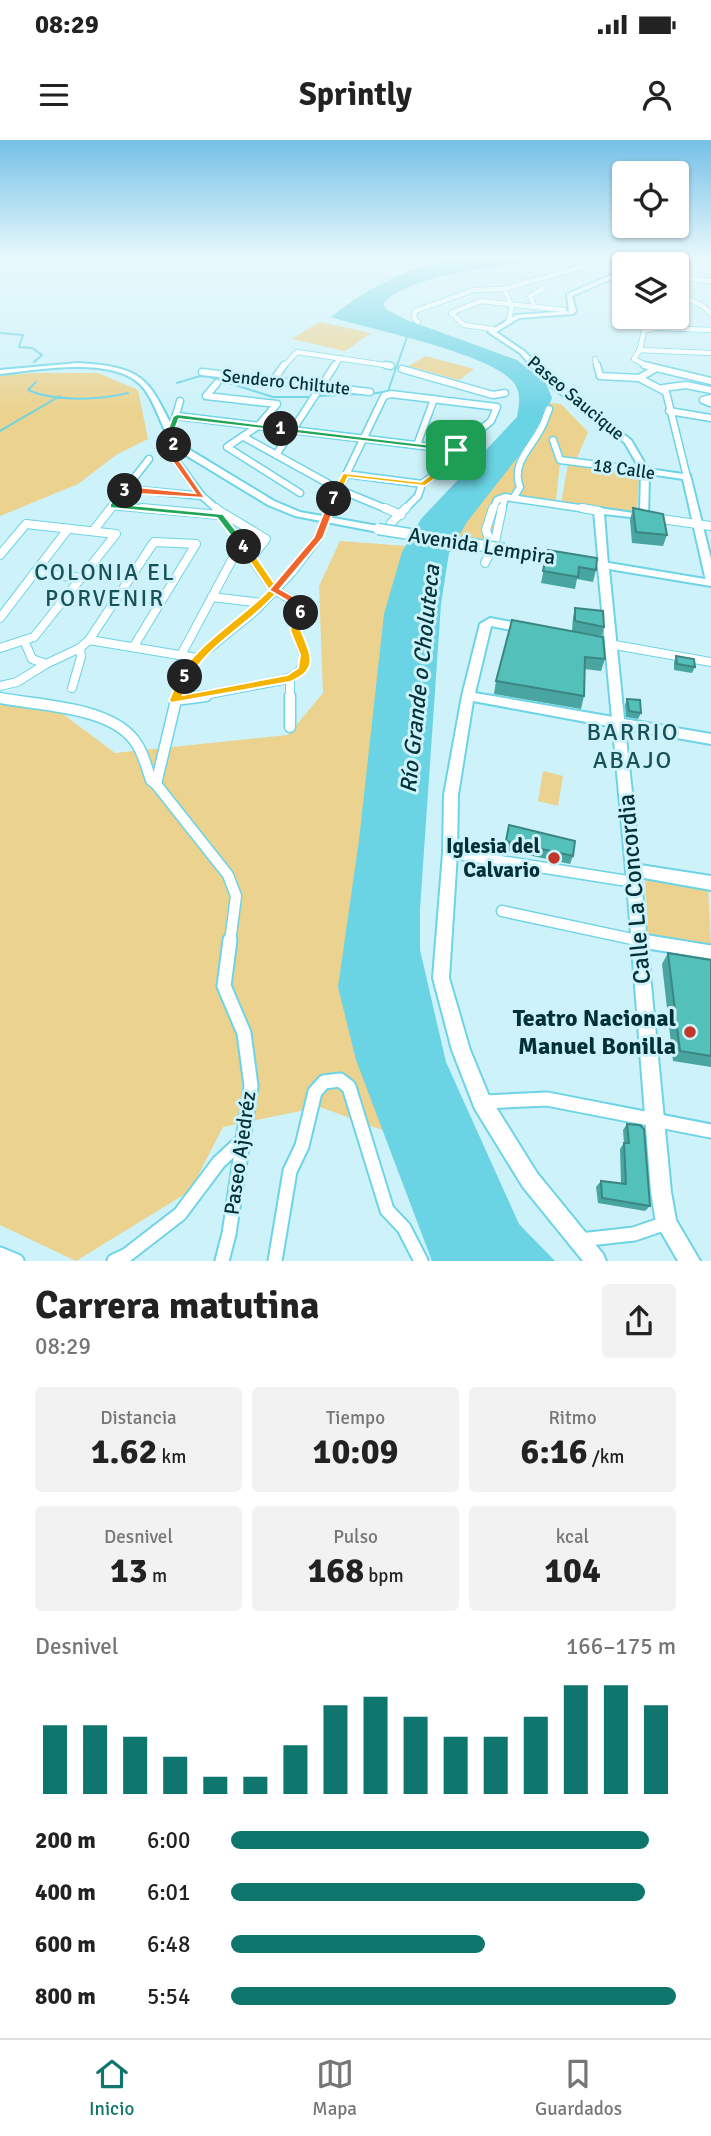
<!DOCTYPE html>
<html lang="es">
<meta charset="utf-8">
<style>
:root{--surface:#fff;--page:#f2f2f2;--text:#222;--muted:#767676;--line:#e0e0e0;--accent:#0f766e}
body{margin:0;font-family:Signika,sans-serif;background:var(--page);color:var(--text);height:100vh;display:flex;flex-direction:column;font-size:26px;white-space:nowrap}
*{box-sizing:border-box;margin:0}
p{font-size:23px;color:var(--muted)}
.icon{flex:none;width:38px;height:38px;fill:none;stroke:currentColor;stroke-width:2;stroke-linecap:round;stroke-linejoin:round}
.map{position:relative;height:1121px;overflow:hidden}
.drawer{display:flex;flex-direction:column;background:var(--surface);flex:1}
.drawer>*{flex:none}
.controls{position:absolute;left:612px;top:21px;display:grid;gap:14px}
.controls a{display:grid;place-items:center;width:77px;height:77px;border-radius:7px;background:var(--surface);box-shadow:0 2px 5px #0004;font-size:35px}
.pin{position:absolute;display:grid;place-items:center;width:60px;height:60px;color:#fff;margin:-30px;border-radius:14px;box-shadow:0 4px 10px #0006}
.km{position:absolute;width:35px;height:35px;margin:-18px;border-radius:50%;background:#222;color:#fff;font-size:19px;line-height:35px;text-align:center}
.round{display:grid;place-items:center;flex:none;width:74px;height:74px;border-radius:7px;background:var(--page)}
.headline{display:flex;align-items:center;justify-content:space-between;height:119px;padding:0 35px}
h1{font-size:38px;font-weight:800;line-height:52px}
.metrics{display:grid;grid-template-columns:repeat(3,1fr);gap:10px;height:119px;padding:7px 35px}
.metrics div{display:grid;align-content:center;border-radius:7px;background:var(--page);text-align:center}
.metrics b{font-size:35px;font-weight:800}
.metrics small{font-size:19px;font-weight:400}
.metrics p{font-size:19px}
.chart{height:196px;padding:14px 35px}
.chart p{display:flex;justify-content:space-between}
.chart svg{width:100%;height:126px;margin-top:7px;stroke:var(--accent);stroke-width:6}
ul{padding:0 35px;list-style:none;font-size:23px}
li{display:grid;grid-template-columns:112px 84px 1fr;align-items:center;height:52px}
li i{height:18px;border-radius:9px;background:var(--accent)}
.status{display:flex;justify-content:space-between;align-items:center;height:49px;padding:0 35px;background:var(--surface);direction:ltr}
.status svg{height:19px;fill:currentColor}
header{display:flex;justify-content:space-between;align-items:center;height:91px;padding:0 35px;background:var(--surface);font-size:32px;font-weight:800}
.dock{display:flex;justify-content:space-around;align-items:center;height:98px;border-top:2px solid var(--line);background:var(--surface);font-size:19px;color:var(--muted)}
.dock a{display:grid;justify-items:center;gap:4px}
.dock .active{color:var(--accent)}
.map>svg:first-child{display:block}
.green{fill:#ebd28e}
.water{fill:#6ad3e4}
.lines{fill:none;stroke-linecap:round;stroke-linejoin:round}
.stream{stroke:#6ad3e4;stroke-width:2}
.minor-far4-casing{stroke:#6cd4e6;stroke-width:6}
.minor-far3-casing{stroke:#6cd4e6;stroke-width:9}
.minor-far2-casing{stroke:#6cd4e6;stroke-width:10}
.minor-far1-casing{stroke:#6cd4e6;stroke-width:13}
.minor-casing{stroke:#6cd4e6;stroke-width:17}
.tertiary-casing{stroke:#6cd4e6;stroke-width:4}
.secondary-casing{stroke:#6cd4e6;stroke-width:4}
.minor-far4{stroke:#fff;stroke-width:4.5}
.minor-far3{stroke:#fff;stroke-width:6}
.minor-far2{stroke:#fff;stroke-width:8}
.minor-far1{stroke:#fff;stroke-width:10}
.minor{stroke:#fff;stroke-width:13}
.tertiary{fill:#fff;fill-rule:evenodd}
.secondary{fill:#fff;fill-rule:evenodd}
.secondary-bridge-casing{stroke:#6cd4e6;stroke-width:13;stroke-linecap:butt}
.secondary-bridge{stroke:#fff;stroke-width:10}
.wall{fill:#48a5a0}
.building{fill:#54c0ba;stroke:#3b8682;stroke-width:2}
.split-1{fill:#22a559;stroke:#fff;stroke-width:2}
.split-2{fill:#22a559;stroke:#fff;stroke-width:2}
.split-3{fill:#f0652b;stroke:#fff;stroke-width:2}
.split-4{fill:#22a559;stroke:#fff;stroke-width:2}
.split-5{fill:#f5b400;stroke:#fff;stroke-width:2}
.split-6{fill:#f5b400;stroke:#fff;stroke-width:2}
.split-7{fill:#f0652b;stroke:#fff;stroke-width:2}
.split-8{fill:#f5b400;stroke:#fff;stroke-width:2}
.poi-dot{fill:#c33628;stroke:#cdf2f9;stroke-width:2.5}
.labels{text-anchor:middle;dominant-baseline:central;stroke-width:6;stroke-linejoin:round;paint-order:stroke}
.far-street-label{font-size:18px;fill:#003138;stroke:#cdf2f9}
.street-label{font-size:21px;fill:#003138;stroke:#cdf2f9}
.poi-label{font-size:21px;font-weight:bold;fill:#003138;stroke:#cdf2f9;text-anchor:end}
.neighbourhood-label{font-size:23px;letter-spacing:2px;fill:#17515a;stroke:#cdf2f9}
.water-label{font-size:23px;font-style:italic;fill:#00333b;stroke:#cdf2f9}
.quarter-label{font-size:24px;letter-spacing:2px;fill:#17515a;stroke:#cdf2f9}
.near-street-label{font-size:24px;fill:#003138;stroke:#cdf2f9}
.near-poi-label{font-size:24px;font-weight:bold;fill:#003138;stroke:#cdf2f9;text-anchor:end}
</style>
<div class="status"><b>08:29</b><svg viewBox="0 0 49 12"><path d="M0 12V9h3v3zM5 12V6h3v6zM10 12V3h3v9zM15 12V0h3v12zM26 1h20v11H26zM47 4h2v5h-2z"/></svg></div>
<header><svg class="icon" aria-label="menu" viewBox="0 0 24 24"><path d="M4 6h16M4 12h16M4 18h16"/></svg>Sprintly<svg class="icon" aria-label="person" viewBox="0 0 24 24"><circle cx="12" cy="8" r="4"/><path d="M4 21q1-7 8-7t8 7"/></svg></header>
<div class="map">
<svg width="711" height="1121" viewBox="0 0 711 1121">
<rect width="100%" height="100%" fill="#cdf2f9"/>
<g class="green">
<polygon points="319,182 371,193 345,211 292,199"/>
<polygon points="426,216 474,229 459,240 408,226"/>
<polygon points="31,233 98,233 138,250 148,299 116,315 78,344 0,376 0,236"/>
<polygon points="550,263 561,264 588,292 577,318 560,322 556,361 515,356 507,360 503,370 494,376 492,401 447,393 519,308"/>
<polygon points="568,324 639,333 637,373 561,363"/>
<polygon points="340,401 419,407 401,611 436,1010 320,967 223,987 190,1051 76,1121 0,1085 0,553 56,569 115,613 288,595 323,553 319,446"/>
<polygon points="543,631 563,636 558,666 538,661"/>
<polygon points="645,737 708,747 711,806 648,794"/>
</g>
<path class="water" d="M495 117H619C601 122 584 119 565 120 525 122 408 133 383 164L387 170 407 180 517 220 546 243 552 258 539 290 467 382 449 413 441 464 420 769V810L446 922 519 1084 555 1121H432L356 920 338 847 359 700 384 474 402 412 421 379 517 277C519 266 521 256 516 246 499 214 367 189 331 177 363 151 410 125 452 120 466 118 480 119 495 117Z"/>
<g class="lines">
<g class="stream">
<polyline points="0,193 23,195 19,207 32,208 42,215 34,222"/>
<path d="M36 242 28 250C55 262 100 260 128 253"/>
<polyline points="177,243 200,236 210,237 273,257 312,257"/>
<polyline points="371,254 388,251 407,197"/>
<polyline points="318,256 364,254"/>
<polyline points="0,291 60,256"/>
</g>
<defs>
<g id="minor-far4">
<polyline points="677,137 711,141"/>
<polyline points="504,149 512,166 509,180"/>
<polyline points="677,154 703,166 711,174"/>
<polyline points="535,167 530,156 544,148"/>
<polyline points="418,182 414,178 415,171 474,150 504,149 588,125"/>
<polyline points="657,188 711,190"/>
<polyline points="493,189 464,185 451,173 481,161 564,170"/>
<polyline points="639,210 711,213"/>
<polyline points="595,219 597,227"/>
<polyline points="283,227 297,212 391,226"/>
<polyline points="334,227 340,218"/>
<polyline points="649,227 634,219 640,209 644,191 658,187 670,177"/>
</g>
<g id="minor-far3">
<polyline points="386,225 391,226"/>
<polyline points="597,225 600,236 639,238"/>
<polyline points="644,225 711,241"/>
<polyline points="402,229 493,255 505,253"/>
<polyline points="655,229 639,238 666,252 687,337"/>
<polyline points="202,232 370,252"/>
<polyline points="272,242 284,225"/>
<polyline points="217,243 206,256 277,264 258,286 227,307 300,353"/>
<polyline points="663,248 686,245 711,250"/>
<polyline points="710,263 703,260 711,258"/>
<polyline points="669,271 711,278"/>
<polyline points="177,276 456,310"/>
<polyline points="171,292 180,261"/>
<polyline points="244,297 338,349 389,370"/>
<polyline points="553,300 560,320 645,331"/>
<polyline points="176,303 171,314 202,356 218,370"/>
<polyline points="417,305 434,259"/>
<polyline points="276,315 335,225"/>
<polyline points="346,334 422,344"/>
<polyline points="127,349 202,356"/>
<path d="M514 357 520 347C511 324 530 309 540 290 544 284 546 276 549 269"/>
<polyline points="113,366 163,370"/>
<polyline points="109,370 149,319"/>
<polyline points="329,370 384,256 391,254 497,267 491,281 456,310 448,325 422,344 418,356 404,370"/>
<polyline points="493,370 497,360 505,357"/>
<polyline points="502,370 505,357 593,370"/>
</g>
<g id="minor-far2">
<polyline points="142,368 220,375"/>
<polyline points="385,368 401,375"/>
<polyline points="582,368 599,371"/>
<polyline points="218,370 266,399 252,417"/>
<polyline points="654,378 711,386"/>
<polyline points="391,383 406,368"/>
<polyline points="93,391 111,368"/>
<polyline points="492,407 486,390 493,368"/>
<polyline points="0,415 26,384 116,394 34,497 0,508"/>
<polyline points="485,423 495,402 502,368"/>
<polyline points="34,433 82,438"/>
<polyline points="212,457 262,463"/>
<polyline points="0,478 68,389"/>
<polyline points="24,500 32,519 46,524 80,508 89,500 197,518"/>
<polyline points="89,500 154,402 196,404 134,506"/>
<polyline points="609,504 711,522"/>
<polyline points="181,515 234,416"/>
<polyline points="290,538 290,557"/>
<polyline points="0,546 17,542 46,524"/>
<polyline points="72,548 81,517 80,508"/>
<polyline points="176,557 190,524 256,470 292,432 318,398 330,368"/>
<polyline points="194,557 283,540 297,534 306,522 296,491 301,465 274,450 216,368"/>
</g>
<g id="minor-far1">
<polyline points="177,556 156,644 228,735 236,756 230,802"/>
<polyline points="290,556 290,587"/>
<path d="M0 558C39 566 108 566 134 600 143 611 146 626 151 640L156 644"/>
<polyline points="175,560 206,556"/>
<polyline points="450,713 634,742"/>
<polyline points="502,771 646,802"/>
</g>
<g id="minor">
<polyline points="636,800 711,812"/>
<polyline points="484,962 547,959 711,991"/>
<polyline points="580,1100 634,1094 666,1083"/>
<polyline points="0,1114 17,1121"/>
<polyline points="114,1121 127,1115 180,1074 219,1022 243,1000"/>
<polyline points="222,1121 229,1094 251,946 244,893 224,846 230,800"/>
<polyline points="275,1121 290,1031 302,1006 315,952 324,942 340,940 349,947 387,1070 404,1088 421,1121"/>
</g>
<g id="tertiary">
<polygon points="671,117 678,117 657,124 649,124"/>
<polygon points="625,129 625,133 572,156 576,171 573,174 519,178 496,192 524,211 550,237 631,300 648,329 690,335 711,419 711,444 706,441 683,339 649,334 648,379 604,374 608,425 607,427 599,427 594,371 599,368 640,374 641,331 625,303 544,241 520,213 488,192 516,175 569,171 567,154"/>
<polygon points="490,478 527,485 533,489 527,493 491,486 475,553 619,578 623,580 625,583 623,586 619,588 473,561 458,655 457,713 449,838 470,910 489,956 537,1033 603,1114 606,1121 583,1121 523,1047 475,969 452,910 433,838 443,713 444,655 462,556 480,484"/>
<polygon points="633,724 638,726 640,730 671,1052 676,1080 700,1121 678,1121 656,1083 651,1052 626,730 628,726"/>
</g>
<g id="secondary">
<path d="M78 223C151 227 149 243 180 302L185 307 274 361 300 372 378 386 383 389 378 392 295 376 268 365 179 311C162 294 159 269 145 250 120 214 37 230 0 234V230Z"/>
<polygon points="504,406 562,416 567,419 562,422 500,411 500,407"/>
<polygon points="597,421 711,440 711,446 609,429 624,579 711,594 711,604 625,589 640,725 711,736 711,750 633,736 628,734 626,730 598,427 592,424"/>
</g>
</defs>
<use href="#minor-far4" class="minor-far4-casing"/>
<use href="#minor-far3" class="minor-far3-casing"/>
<use href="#minor-far2" class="minor-far2-casing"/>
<use href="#minor-far1" class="minor-far1-casing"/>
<use href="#minor" class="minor-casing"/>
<use href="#tertiary" class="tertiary-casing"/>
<use href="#secondary" class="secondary-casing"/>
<use href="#minor-far4" class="minor-far4"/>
<use href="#minor-far3" class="minor-far3"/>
<use href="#minor-far2" class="minor-far2"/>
<use href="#minor-far1" class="minor-far1"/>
<use href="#minor" class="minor"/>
<use href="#tertiary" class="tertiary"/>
<use href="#secondary" class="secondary"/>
<defs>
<polyline id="secondary-bridge" points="378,389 504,409"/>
</defs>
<use href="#secondary-bridge" class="secondary-bridge-casing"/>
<use href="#secondary-bridge" class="secondary-bridge"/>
</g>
<g class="wall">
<polygon points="633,368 667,395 663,406 632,403 630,380"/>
<polygon points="548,410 596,430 593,442 577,439 575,449 541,443"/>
<polygon points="575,468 604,487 602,496 572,491 573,477"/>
<polygon points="512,480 605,519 601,531 584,529 584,556 581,569 494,554 496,541"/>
<polygon points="676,516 695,527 692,533 674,530 674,522"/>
<polygon points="627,559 641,573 638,579 626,577 625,565"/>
<polygon points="509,685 573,716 570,724 504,710"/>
<polygon points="668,813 711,820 711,927 673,921 662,824"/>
<polygon points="627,984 650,1066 645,1071 598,1063 596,1047 601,1041 621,1043 620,1009 624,1003 623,990"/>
</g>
<g class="building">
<polygon points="633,368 663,374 667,395 636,392"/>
<polygon points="548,410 597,418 596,430 579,427 578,437 543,431"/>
<polygon points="575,468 603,471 604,487 575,481"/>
<polygon points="512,480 603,497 605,519 585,517 584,556 496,541"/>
<polygon points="676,516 694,519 695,527 677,524"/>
<polygon points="627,559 640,560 641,573 629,571"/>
<polygon points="509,685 575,701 573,716 506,701"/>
<polygon points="668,813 711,820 711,916 680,911"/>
<polygon points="627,984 640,985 644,989 650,1066 602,1058 601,1041 626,1044 624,1003 629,1003"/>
</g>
<linearGradient id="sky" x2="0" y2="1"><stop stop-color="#75c0e6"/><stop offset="0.43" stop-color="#e8f9fc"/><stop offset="1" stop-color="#e8f9fc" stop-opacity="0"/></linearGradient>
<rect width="711" height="274" fill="url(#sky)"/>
<polygon class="split-1" points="281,287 456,308 460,310 456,312 278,291"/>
<polygon class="split-2" points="177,274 281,287 285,289 281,291 179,279 174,292 180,303 174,308 170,305 172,302 167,292 173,276"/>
<polygon class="split-3" points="174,303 177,305 175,314 205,358 122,353 127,346 195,353 167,314"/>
<polygon class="split-4" points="125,348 129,351 119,364 223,374 249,407 241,409 217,378 110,368 110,364"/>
<path class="split-5" d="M244 404 248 405 279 450C253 483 208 503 189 540H181L179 537C193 507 244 476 269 450L240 407Z"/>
<path class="split-6" d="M301 469 306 473 301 490C310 513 321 530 290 542L171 563 169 560 179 537 185 533 190 537 183 555 287 535 298 528 300 515 290 490 296 473Z"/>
<polygon class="split-7" points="334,357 338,359 323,398 280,449 305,463 306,473 298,475 296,466 269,450 314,397 329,359"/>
<polygon class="split-8" points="456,308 460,310 459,317 451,327 425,346 348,337 337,361 329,359 343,333 421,342 445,324"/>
<g class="poi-dot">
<circle cx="554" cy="718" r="7"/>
<circle cx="690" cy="892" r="7"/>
</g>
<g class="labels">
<g class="far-street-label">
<text transform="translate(286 242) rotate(6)">Sendero Chiltute</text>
<text transform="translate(576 258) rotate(40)">Paseo Saucique</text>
<text transform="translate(624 329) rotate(8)">18 Calle</text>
</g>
<g class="street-label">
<text transform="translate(482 406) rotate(9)">Avenida Lempira</text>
<text transform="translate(240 1013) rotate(-82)">Paseo Ajedréz</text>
</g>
<g class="poi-label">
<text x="540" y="706">Iglesia del<tspan x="540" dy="24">Calvario</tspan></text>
</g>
<g class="neighbourhood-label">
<text x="105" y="432">COLONIA EL<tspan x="105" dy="26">PORVENIR</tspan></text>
</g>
<g class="water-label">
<text transform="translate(420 539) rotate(-84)">Río Grande o Choluteca</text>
</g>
<g class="quarter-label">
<text x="633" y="592">BARRIO<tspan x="633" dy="28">ABAJO</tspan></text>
</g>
<g class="near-street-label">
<text transform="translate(634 749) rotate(-95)">Calle La Concordia</text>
</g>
<g class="near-poi-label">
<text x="676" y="878">Teatro Nacional<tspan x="676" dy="28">Manuel Bonilla</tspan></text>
</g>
</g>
</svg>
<div class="controls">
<a><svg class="icon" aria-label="locate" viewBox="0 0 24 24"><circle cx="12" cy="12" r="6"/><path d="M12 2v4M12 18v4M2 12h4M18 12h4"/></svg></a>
<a><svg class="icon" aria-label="layers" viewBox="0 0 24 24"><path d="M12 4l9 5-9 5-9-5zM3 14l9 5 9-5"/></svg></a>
</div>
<div class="pin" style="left:456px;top:310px;background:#1e9e55"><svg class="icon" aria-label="arrive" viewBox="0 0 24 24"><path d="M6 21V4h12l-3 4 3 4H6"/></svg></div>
<b class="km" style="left:281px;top:289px">1</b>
<b class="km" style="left:174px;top:305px">2</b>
<b class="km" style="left:125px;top:351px">3</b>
<b class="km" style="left:244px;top:407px">4</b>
<b class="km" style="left:185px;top:537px">5</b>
<b class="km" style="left:301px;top:473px">6</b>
<b class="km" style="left:334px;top:359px">7</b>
</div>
<section class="drawer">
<div class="headline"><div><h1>Carrera matutina</h1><p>08:29</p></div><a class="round"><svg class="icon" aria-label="share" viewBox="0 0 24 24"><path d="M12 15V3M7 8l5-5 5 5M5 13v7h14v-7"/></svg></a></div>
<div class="metrics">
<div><p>Distancia</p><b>1.62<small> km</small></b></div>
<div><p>Tiempo</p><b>10:09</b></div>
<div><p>Ritmo</p><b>6:16<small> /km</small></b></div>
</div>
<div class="metrics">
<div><p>Desnivel</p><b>13<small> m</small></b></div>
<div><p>Pulso</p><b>168<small> bpm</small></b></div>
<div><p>kcal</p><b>104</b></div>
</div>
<div class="chart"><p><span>Desnivel</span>166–175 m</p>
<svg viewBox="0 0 160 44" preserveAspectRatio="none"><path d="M5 44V20M15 44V20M25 44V24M35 44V31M45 44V38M55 44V38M65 44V27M75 44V13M85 44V10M95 44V17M105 44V24M115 44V24M125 44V17M135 44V6M145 44V6M155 44V13"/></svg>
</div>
<ul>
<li><b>200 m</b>6:00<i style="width:94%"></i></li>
<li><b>400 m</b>6:01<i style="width:93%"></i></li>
<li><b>600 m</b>6:48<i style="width:57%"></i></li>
<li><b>800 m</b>5:54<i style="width:100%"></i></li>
</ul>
</section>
<nav class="dock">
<a class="active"><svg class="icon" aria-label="home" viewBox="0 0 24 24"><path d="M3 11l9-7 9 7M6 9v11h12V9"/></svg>Inicio</a>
<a><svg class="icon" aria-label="map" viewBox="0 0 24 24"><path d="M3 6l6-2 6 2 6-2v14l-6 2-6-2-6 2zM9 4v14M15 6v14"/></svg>Mapa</a>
<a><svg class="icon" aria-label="saved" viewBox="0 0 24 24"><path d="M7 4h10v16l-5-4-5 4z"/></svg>Guardados</a>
</nav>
